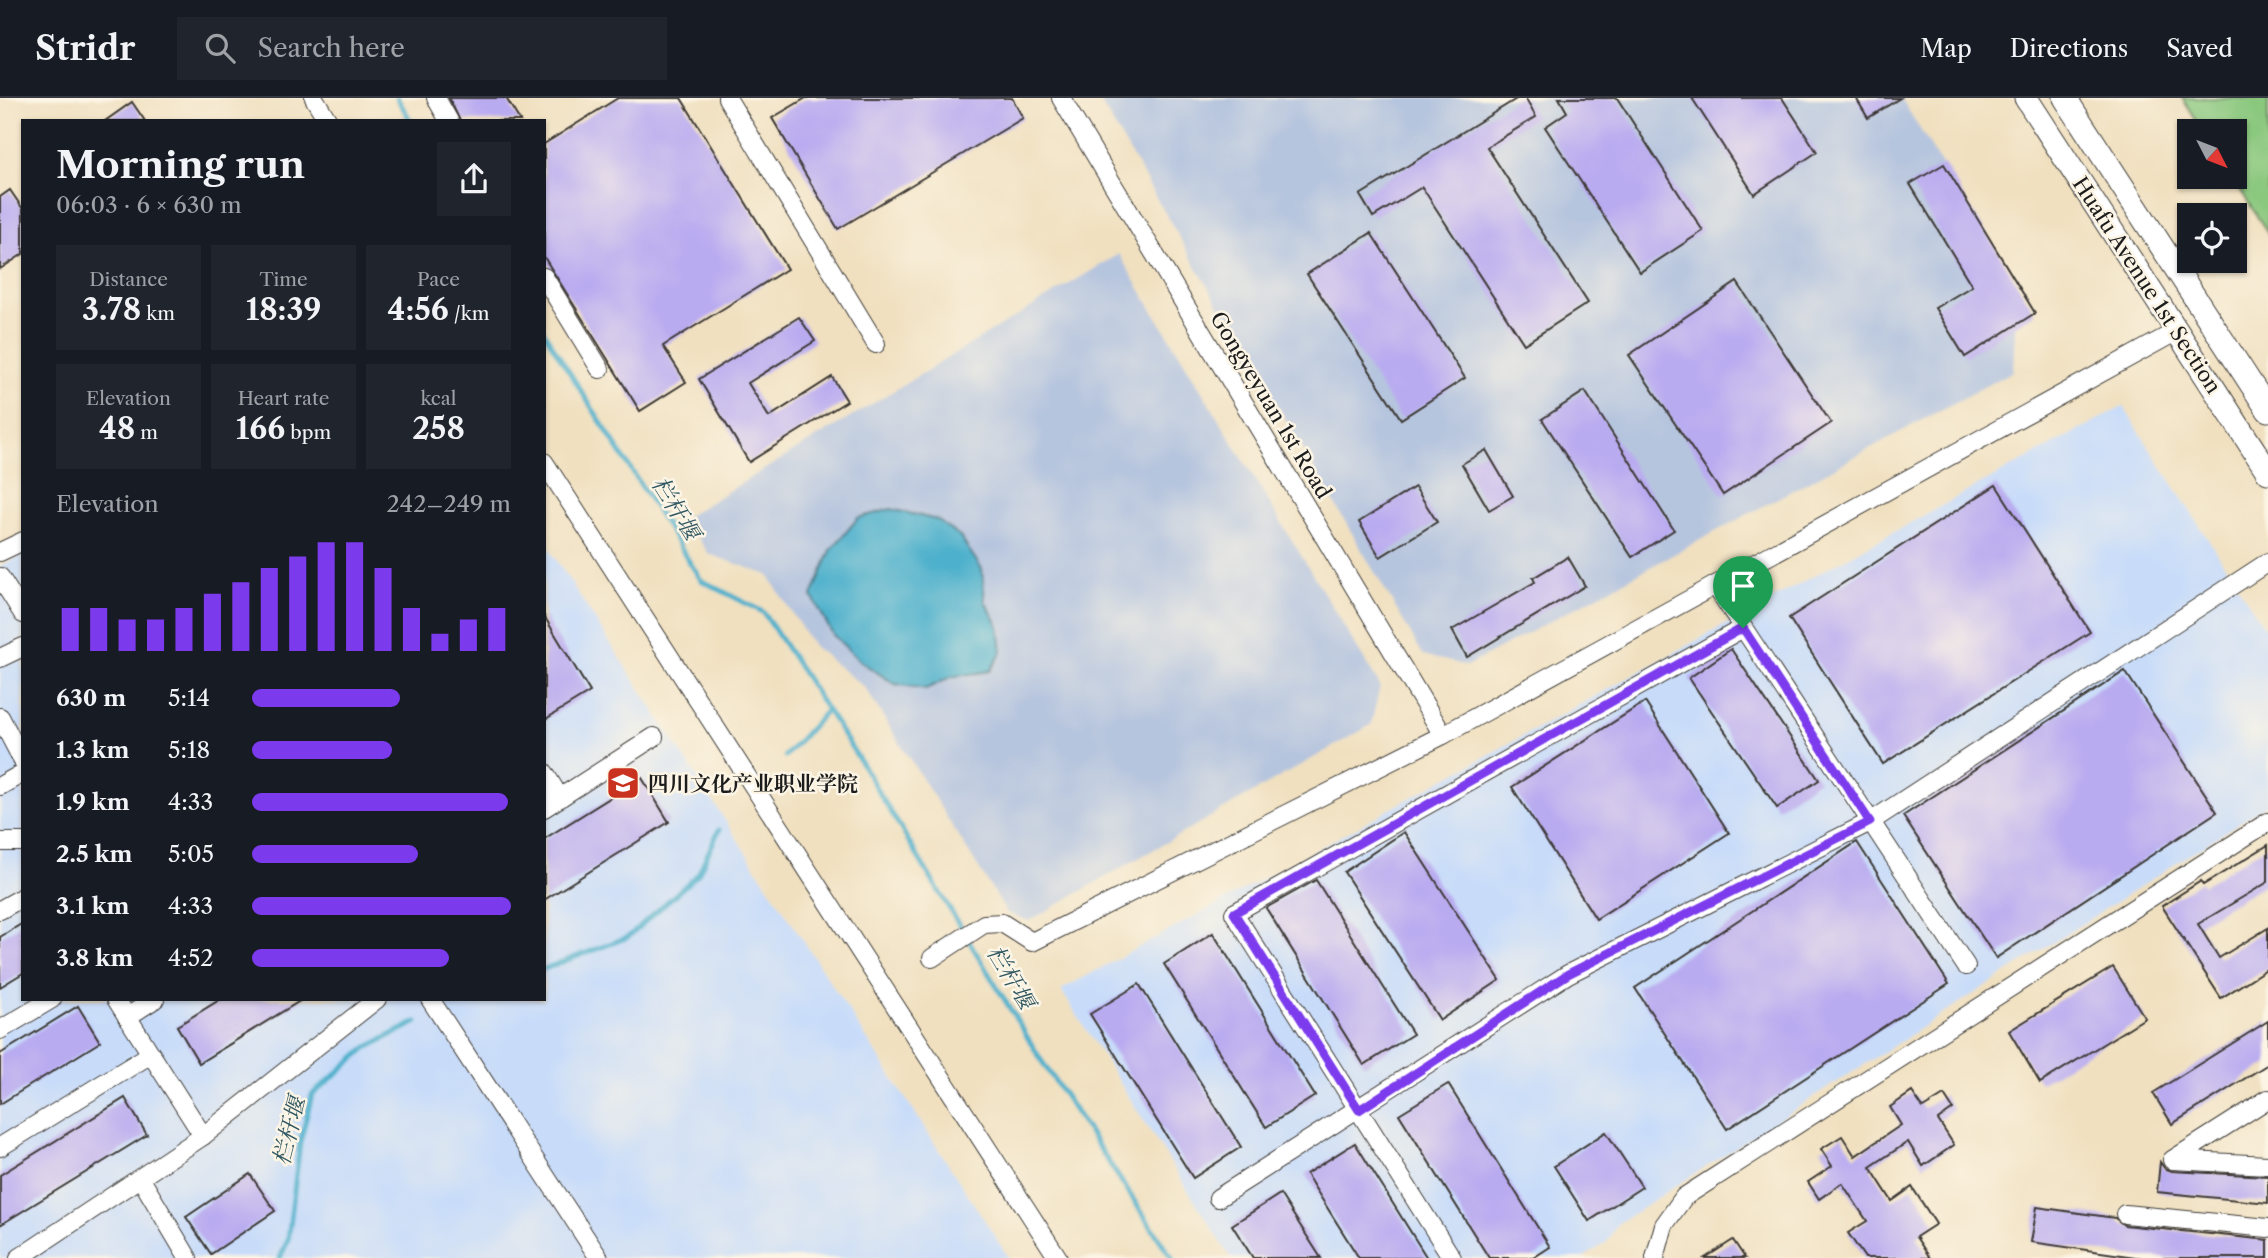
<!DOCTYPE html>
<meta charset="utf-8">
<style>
:root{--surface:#171b24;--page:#20242c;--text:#f1f3f6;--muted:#9ea1a6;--line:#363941;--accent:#7c3aed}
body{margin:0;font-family:"Libre Caslon Text","Noto Serif SC",serif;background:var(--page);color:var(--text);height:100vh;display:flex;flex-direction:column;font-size:26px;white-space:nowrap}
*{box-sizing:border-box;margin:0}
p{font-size:23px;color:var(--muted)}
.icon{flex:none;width:38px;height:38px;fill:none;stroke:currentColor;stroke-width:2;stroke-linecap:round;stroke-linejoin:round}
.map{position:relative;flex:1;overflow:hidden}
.sheet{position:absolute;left:21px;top:21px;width:525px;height:882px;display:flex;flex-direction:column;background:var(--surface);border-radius:0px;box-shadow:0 2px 5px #0004}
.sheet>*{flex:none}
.needle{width:46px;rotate:132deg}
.fabs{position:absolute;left:2177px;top:21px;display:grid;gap:14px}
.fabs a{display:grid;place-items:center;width:70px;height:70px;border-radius:0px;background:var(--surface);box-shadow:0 2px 5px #0004;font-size:35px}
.pin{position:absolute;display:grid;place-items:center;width:60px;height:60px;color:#fff;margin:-72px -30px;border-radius:50% 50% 50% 0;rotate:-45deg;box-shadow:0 0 7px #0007}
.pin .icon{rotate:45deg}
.round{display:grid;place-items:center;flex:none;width:74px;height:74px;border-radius:0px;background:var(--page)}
.head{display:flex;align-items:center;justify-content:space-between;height:119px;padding:0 35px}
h1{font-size:38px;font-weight:800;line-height:52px}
.stats{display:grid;grid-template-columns:repeat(3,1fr);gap:10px;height:119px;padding:7px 35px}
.stats div{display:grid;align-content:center;border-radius:0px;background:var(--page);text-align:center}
.stats b{font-size:30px;font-weight:800}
.stats small{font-size:19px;font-weight:400}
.stats p{font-size:19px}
.chart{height:196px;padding:14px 35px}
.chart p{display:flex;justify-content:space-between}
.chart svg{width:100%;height:126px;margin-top:7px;stroke:var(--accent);stroke-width:6}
ul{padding:0 35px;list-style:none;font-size:23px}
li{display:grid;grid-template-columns:112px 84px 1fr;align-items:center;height:52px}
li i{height:18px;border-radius:9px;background:var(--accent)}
header{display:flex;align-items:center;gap:42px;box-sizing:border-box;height:98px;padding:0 35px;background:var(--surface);border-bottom:2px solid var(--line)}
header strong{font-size:33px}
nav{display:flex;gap:38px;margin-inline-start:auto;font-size:24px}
.search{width:490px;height:63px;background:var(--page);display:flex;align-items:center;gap:18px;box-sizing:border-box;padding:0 24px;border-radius:0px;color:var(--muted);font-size:26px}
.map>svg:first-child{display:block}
.built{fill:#c8dcf9}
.industrial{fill:#b6c5de}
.green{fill:#8ac87e;stroke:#53724d;stroke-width:2}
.water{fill:#4db0cc;stroke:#346674;stroke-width:2}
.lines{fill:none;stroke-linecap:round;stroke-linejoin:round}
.stream{stroke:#4db0cc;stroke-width:5}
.building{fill:#b9abf0}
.minor-casing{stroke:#3c3935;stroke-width:20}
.major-casing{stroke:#3c3935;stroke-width:25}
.minor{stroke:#fff;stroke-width:18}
.major{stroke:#fff;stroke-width:23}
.route-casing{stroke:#fff;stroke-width:14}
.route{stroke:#7c3aed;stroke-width:9}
.labels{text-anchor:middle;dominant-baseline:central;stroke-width:5;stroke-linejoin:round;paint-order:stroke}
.street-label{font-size:21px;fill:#1c1c1c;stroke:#fcf5e5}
.poi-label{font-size:21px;font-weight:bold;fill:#1c1c1c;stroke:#fcf5e5;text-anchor:start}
.water-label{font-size:23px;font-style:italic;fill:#305762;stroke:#fcf5e5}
</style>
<header>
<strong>Stridr</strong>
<div class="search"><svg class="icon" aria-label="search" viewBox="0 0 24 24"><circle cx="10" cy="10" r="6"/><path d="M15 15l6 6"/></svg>Search here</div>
<nav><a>Map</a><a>Directions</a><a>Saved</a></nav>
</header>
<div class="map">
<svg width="2268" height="1160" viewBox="0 0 2268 1160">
<rect width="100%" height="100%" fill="#fcf5e5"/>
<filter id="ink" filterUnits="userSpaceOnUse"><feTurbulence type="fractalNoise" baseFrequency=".0143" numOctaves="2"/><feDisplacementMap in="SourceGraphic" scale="14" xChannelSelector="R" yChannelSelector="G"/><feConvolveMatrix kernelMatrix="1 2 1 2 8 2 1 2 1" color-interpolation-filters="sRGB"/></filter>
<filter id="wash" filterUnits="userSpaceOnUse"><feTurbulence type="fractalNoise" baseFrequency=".00686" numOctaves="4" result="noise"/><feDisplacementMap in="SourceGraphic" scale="28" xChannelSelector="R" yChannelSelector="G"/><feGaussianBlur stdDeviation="1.57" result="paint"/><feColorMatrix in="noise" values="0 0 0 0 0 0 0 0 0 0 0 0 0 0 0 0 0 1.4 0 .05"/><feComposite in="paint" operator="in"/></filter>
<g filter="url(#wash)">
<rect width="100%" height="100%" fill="#f0e0c0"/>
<g class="built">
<polygon points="2123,308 2268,535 2268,706 1617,1126 1607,1144 1583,1160 1231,1160 1061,892"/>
<polygon points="544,443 1009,1160 0,1160 0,468 23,456 23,901 544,901"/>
</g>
<g class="industrial">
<polygon points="1098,0 1901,0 2017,190 2013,273 1467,568 1423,557"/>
<polygon points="1119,156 1380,588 1371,627 1029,823 1007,815 865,590 812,547 768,477 709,456 684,420"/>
</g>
<polygon class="green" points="2182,0 2268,0 2268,135 2232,79 2235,79 2235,33 2203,33"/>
<polygon class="water" points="891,411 937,422 960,439 982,471 985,503 999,528 1002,554 990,573 951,579 926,591 895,586 861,564 833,537 812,498 831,452 858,420"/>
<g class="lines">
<g class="stream">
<polyline points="397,0 411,23"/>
<polyline points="544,234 701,482 763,514 855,655 1043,965 1172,1160"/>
<polyline points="785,658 827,612"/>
<polyline points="544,871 628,839 698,776 719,732"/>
<polyline points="280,1160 288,1142 300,1044 312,997 366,950 417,924"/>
</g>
</g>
<g id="blocks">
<g class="building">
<polygon points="449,0 506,0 520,23 460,23"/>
<polygon points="618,0 681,0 787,171 663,248 686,284 640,313 544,159 544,46"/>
<polygon points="806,0 1012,0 1023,20 838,131 772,20"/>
<polygon points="1518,0 1525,0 1536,19 1487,49 1588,205 1524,246 1422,89 1373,119 1360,97"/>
<polygon points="1559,0 1617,0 1703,133 1640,174 1545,29 1567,14"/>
<polygon points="1692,0 1782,0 1817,54 1754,96"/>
<polygon points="1856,0 1900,0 1868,20"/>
<polygon points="132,4 145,23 105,23"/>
<polygon points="1944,66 2035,215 1965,259 1935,210 1972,188 1910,86"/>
<polygon points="10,92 23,111 23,156 0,171 0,99"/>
<polygon points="1371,135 1465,280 1401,321 1307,176"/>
<polygon points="1737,184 1831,325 1723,397 1629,257"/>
<polygon points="799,219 815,243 748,285 769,319 832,279 847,303 749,364 699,281"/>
<polygon points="1585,293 1674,432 1632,459 1542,321"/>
<polygon points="1486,352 1513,398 1489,412 1462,366"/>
<polygon points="1996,387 2090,534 1883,666 1789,520"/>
<polygon points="1415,389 1437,424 1380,459 1359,424"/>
<polygon points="1568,459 1585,488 1467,559 1452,532 1535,484 1533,480"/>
<polygon points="544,518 590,594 544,622"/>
<polygon points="1731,551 1819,682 1777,710 1689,580"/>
<polygon points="2125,573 2217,714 1996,860 1903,718"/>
<polygon points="1645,604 1729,735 1596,821 1512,689"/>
<polygon points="642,680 669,724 544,802 544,741"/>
<polygon points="1404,734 1500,882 1440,922 1344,774"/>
<polygon points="1857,744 1949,886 1727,1031 1635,890"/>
<polygon points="2268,747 2268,784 2198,826 2219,860 2268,830 2268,870 2221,900 2162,808 2201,783 2203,787"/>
<polygon points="1316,782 1413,936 1364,967 1266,810"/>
<polygon points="23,825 23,875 0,889 0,839"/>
<polygon points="1213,835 1315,998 1266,1029 1164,866"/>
<polygon points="2113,869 2145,920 2040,985 2009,933"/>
<polygon points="1139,886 1241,1049 1193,1080 1090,916"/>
<polygon points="221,901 303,901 199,965 177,928"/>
<polygon points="78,908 100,944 0,1006 0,956"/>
<polygon points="2268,923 2268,966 2172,1026 2153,995"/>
<polygon points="1448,986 1550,1149 1533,1160 1489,1160 1399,1016"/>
<polygon points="1912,994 1923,1010 1944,997 1953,1011 1938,1022 1954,1047 1923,1068 1908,1044 1870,1069 1892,1103 1912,1089 1936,1126 1916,1139 1930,1160 1865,1160 1848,1135 1867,1123 1842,1085 1819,1101 1808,1084 1832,1068 1821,1051 1842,1038 1855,1058 1901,1027 1890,1009"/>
<polygon points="125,1000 147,1037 0,1127 0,1077"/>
<polygon points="1606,1034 1642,1089 1589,1123 1554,1068"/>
<polygon points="1355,1045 1427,1160 1359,1160 1306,1076"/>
<polygon points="2160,1064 2165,1071 2171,1073 2268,1078 2268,1105 2157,1094"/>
<polygon points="250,1076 275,1113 211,1156 186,1119"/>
<polygon points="1280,1096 1321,1160 1253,1160 1232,1127"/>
<polygon points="2037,1109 2115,1120 2124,1127 2268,1142 2268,1160 2142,1160 2031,1144"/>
<polygon points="1733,1142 1745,1160 1705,1160"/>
</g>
</g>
</g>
<g filter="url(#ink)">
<use href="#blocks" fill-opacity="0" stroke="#3c3935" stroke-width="2"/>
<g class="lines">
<defs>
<g id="minor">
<polyline points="314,0 328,23"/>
<polyline points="436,0 449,23"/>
<polyline points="727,0 876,246"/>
<polyline points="1061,0 1443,637"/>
<polyline points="544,179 600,271"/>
<polyline points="544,364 1058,1160"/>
<polyline points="0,454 23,443"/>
<polyline points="0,479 23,516"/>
<polyline points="1715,487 1966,868"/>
<polyline points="0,560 23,549"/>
<polyline points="0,619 23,663"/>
<polyline points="544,674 560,700"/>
<polyline points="0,688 23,675"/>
<polyline points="544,710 654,639"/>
<polyline points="0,744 23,744"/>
<polyline points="0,812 23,799"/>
<polyline points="932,860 984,826 1002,825 1032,844 1443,637 2177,233"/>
<polyline points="116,901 203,1038"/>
<polyline points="430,901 599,1160"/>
<polyline points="127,919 155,901"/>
<polyline points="0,932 52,901"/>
<polyline points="2268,1001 2172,1062 2268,1067"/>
<polyline points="0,1049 151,956"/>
<polyline points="141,1081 188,1160"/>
<polyline points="1218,1100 1568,876 1870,724 2268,464"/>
<polyline points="2125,1116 2268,1130"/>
<polyline points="19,1160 203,1038 377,901"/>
<polyline points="1452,1160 1234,815 1743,530"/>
<polyline points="1655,1160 1664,1127 1684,1099 2268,724"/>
</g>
<g id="major">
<polyline points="2026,0 2268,374"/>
<polyline points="2065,0 2268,312"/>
</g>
</defs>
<use href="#minor" class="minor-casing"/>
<use href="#major" class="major-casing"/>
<use href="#minor" class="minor"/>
<use href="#major" class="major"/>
</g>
</g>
<g class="lines" filter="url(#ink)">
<defs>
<polygon id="route" points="1743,530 1870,724 1568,876 1359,1012 1234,815"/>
</defs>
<use href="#route" class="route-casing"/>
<use href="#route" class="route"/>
</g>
<defs>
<symbol id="school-square" viewBox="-11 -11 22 22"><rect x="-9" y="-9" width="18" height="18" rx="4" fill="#c8321e" stroke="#fcf5e5"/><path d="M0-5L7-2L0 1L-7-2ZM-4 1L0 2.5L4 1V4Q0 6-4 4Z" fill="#fff"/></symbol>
</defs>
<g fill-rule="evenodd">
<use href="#school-square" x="604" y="666" width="38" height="38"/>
</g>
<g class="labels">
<g class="street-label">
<text transform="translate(2147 187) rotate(57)">Huafu Avenue 1st Section</text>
<text transform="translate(1271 307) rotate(59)">Gongyeyuan 1st Road</text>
</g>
<g class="poi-label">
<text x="648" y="685">四川文化产业职业学院</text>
</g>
<g class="water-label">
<text transform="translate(676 410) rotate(58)">栏杆堰</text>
<text transform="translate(1011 879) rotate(59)">栏杆堰</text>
<text transform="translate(289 1033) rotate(-76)">栏杆堰</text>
</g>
</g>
</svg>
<div class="fabs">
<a><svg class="needle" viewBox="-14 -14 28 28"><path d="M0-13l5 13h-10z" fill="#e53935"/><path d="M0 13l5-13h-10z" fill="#9ea1a6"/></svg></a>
<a><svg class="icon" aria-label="locate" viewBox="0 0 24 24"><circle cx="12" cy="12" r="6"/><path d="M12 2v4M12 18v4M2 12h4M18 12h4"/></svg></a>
</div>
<div class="pin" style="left:1743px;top:530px;background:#1e9e55"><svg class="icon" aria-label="arrive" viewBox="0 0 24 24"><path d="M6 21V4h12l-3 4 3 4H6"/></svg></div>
<section class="sheet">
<div class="head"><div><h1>Morning run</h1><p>06:03 · 6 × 630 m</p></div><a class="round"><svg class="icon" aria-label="share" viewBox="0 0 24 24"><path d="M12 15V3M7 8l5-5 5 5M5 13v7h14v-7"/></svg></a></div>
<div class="stats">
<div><p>Distance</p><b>3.78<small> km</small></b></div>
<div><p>Time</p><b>18:39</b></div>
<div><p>Pace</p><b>4:56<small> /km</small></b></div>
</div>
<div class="stats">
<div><p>Elevation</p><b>48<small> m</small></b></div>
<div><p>Heart rate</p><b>166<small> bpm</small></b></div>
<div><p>kcal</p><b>258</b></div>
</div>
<div class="chart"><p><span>Elevation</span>242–249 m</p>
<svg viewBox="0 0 160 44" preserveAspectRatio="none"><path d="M5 44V29M15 44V29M25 44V33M35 44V33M45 44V29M55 44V24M65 44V20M75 44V15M85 44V11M95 44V6M105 44V6M115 44V15M125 44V29M135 44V38M145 44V33M155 44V29"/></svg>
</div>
<ul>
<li><b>630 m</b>5:14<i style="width:57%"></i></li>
<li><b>1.3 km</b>5:18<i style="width:54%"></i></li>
<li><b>1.9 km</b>4:33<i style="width:99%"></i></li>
<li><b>2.5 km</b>5:05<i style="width:64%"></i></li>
<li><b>3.1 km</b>4:33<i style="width:100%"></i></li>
<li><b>3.8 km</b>4:52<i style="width:76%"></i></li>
</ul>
</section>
</div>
